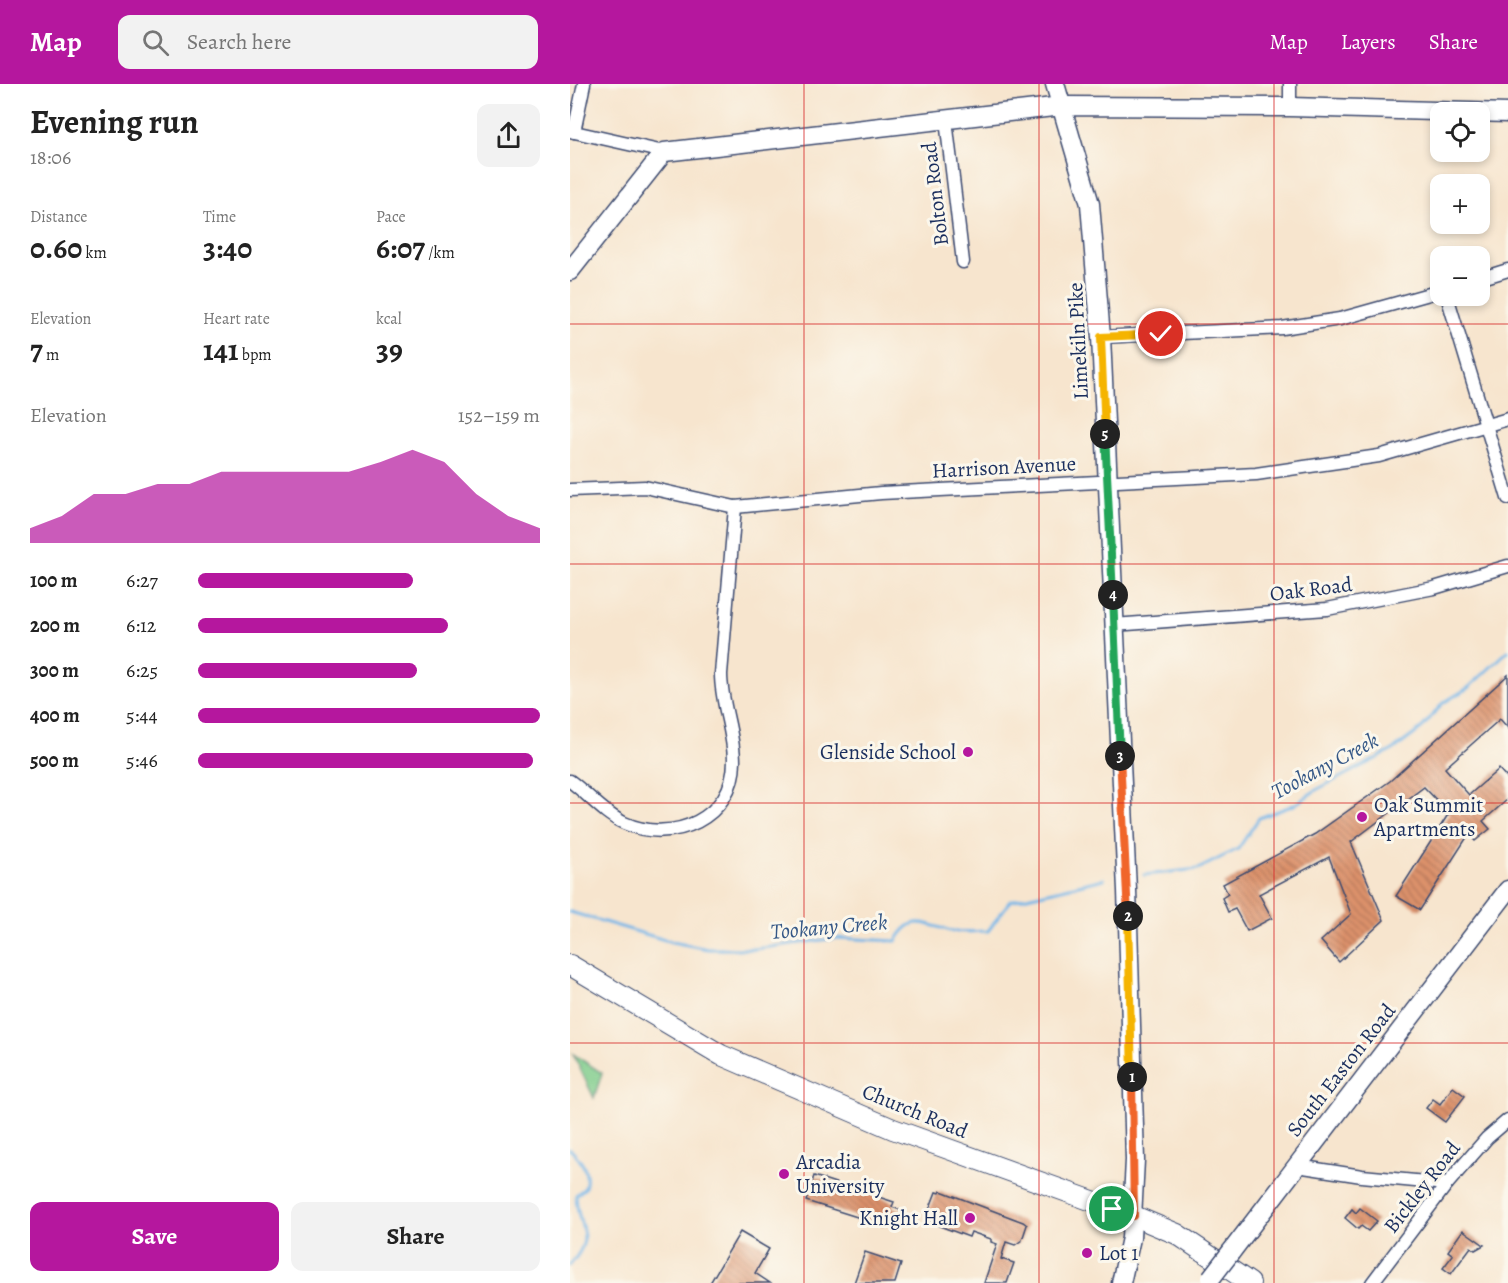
<!DOCTYPE html>
<meta charset="utf-8">
<style>
:root{--surface:#fff;--page:#f2f2f2;--text:#222;--muted:#767676;--accent:#b5179e}
body{margin:0;font-family:Alegreya,serif;background:var(--page);color:var(--text);height:100vh;display:flex;flex-direction:column;font-size:22px;white-space:nowrap}
*{box-sizing:border-box;margin:0}
p{font-size:20px;color:var(--muted)}
.icon{flex:none;width:33px;height:33px;fill:none;stroke:currentColor;stroke-width:2;stroke-linecap:round;stroke-linejoin:round}
.map{position:relative;flex:1;overflow:hidden}
.side{display:flex;flex-direction:column;background:var(--surface);width:570px}
.side>*{flex:none}
.controls{position:absolute;left:860px;top:18px;display:grid;gap:12px}
.controls a{display:grid;place-items:center;width:60px;height:60px;border-radius:12px;background:var(--surface);box-shadow:0 3px 9px #0003;font-size:30px}
.pin{position:absolute;display:grid;place-items:center;width:51px;height:51px;color:#fff;margin:-26px;border:3px solid #fff;border-radius:50%;box-shadow:0 2px 6px #0007}
.km{position:absolute;width:30px;height:30px;margin:-15px;border-radius:50%;background:#222;color:#fff;font-size:16px;line-height:30px;text-align:center}
.round{display:grid;place-items:center;flex:none;width:63px;height:63px;border-radius:12px;background:var(--page)}
.summary{display:flex;align-items:center;justify-content:space-between;height:102px;padding:0 30px}
h1{font-size:33px;font-weight:700;line-height:45px}
.metrics{display:grid;grid-template-columns:repeat(3,1fr);gap:9px;height:102px;padding:6px 30px}
.metrics div{display:grid;align-content:center}
.metrics b{font-size:30px;font-weight:700}
.metrics small{font-size:16px;font-weight:400}
.metrics p{font-size:16px}
.chart{height:168px;padding:12px 30px}
.chart p{display:flex;justify-content:space-between}
.chart svg{width:100%;height:108px;margin-top:6px;fill:var(--accent);opacity:.7}
.cta{display:flex;gap:12px;margin-top:auto;padding:12px 30px}
.cta a{flex:1;height:69px;border-radius:12px;background:var(--accent);color:#fff;font-size:24px;font-weight:700;line-height:69px;text-align:center}
.cta a+a{background:var(--page);color:var(--text)}
ul{padding:0 30px;list-style:none;font-size:20px}
li{display:grid;grid-template-columns:96px 72px 1fr;align-items:center;height:45px}
li i{height:15px;border-radius:8px;background:var(--accent)}
header{display:flex;align-items:center;gap:36px;box-sizing:border-box;height:84px;padding:0 30px;background:var(--accent);color:#fff}
header strong{font-size:28px}
nav{display:flex;gap:33px;margin-inline-start:auto;font-size:21px}
.search{width:420px;height:54px;background:var(--page);display:flex;align-items:center;gap:15px;box-sizing:border-box;padding:0 21px;border-radius:12px;color:var(--muted);font-size:22px}
main{display:flex;flex:1;min-height:0}
.map>svg:first-child{display:block}
.grass{fill:#7fcc8b;stroke:#4d7e74;stroke-width:1.5}
.lines{fill:none;stroke-linecap:round;stroke-linejoin:round}
.stream{stroke:#73b6e8;stroke-width:3}
.building{fill:url(#building-back-hatch)}
.street-casing{stroke:#3c4a6f;stroke-width:15}
.secondary-casing{stroke:#3c4a6f;stroke-width:21}
.primary-casing{stroke:#3c4a6f;stroke-width:22}
.street{stroke:#fff;stroke-width:12}
.secondary{stroke:#fff;stroke-width:18}
.primary{stroke:#fff;stroke-width:20}
.secondary-bridge-casing{stroke:#3c4a6f;stroke-width:21;stroke-linecap:butt}
.secondary-bridge{stroke:#fff;stroke-width:18}
.split-1-casing{stroke:#fff;stroke-width:12}
.split-2-casing{stroke:#fff;stroke-width:12}
.split-3-casing{stroke:#fff;stroke-width:12}
.split-4-casing{stroke:#fff;stroke-width:12}
.split-5-casing{stroke:#fff;stroke-width:12}
.split-6-casing{stroke:#fff;stroke-width:12}
.split-1{stroke:#f0652b;stroke-width:8}
.split-2{stroke:#f5b400;stroke-width:8}
.split-3{stroke:#f0652b;stroke-width:8}
.split-4{stroke:#22a559;stroke-width:8}
.split-5{stroke:#22a559;stroke-width:8}
.split-6{stroke:#f5b400;stroke-width:8}
.grid{fill:none;stroke:#d62828;stroke-width:1.5;stroke-opacity:0.55}
.poi-dot{fill:#b5179e;stroke:#fbf7ec;stroke-width:2}
.labels{text-anchor:middle;dominant-baseline:central;stroke-width:6;stroke-linejoin:round;paint-order:stroke}
.street-label{font-size:21px;fill:#1b2f5e;stroke:#fbf7ec}
.poi-label{font-size:21px;fill:#1b2f5e;stroke:#fbf7ec;text-anchor:start}
.water-label{font-size:22px;font-style:italic;fill:#355887;stroke:#fbf7ec}
</style>
<header>
<strong>Map</strong>
<div class="search"><svg class="icon" aria-label="search" viewBox="0 0 24 24"><circle cx="10" cy="10" r="6"/><path d="M15 15l6 6"/></svg>Search here</div>
<nav><a>Map</a><a>Layers</a><a>Share</a></nav>
</header>
<main>
<section class="side">
<div class="summary"><div><h1>Evening run</h1><p>18:06</p></div><a class="round"><svg class="icon" aria-label="share" viewBox="0 0 24 24"><path d="M12 15V3M7 8l5-5 5 5M5 13v7h14v-7"/></svg></a></div>
<div class="metrics">
<div><p>Distance</p><b>0.60<small> km</small></b></div>
<div><p>Time</p><b>3:40</b></div>
<div><p>Pace</p><b>6:07<small> /km</small></b></div>
</div>
<div class="metrics">
<div><p>Elevation</p><b>7<small> m</small></b></div>
<div><p>Heart rate</p><b>141<small> bpm</small></b></div>
<div><p>kcal</p><b>39</b></div>
</div>
<div class="chart"><p><span>Elevation</span>152–159 m</p>
<svg viewBox="0 0 160 44" preserveAspectRatio="none"><path d="M0 44V38L10 33L20 24L30 24L40 20L50 20L60 15L70 15L80 15L90 15L100 15L110 11L120 6L130 11L140 24L150 33L160 38V44z"/></svg>
</div>
<ul>
<li><b>100 m</b>6:27<i style="width:63%"></i></li>
<li><b>200 m</b>6:12<i style="width:73%"></i></li>
<li><b>300 m</b>6:25<i style="width:64%"></i></li>
<li><b>400 m</b>5:44<i style="width:100%"></i></li>
<li><b>500 m</b>5:46<i style="width:98%"></i></li>
</ul>
<div class="cta"><a>Save</a><a>Share</a></div>
</section>
<div class="map">
<svg width="938" height="1199" viewBox="0 0 938 1199">
<defs>
<pattern id="building-back-hatch" width="6" height="6" patternUnits="userSpaceOnUse" patternTransform="scale(1.5)"><rect width="6" height="6" fill="#dc916a"/><path d="M-1 5l2 2M0 0l6 6M5-1l2 2" fill="none" stroke="#b2775a"/></pattern>
</defs>
<rect width="100%" height="100%" fill="#fbf7ec"/>
<filter id="ink" filterUnits="userSpaceOnUse"><feTurbulence type="fractalNoise" baseFrequency=".0167" numOctaves="2"/><feDisplacementMap in="SourceGraphic" scale="12" xChannelSelector="R" yChannelSelector="G"/><feConvolveMatrix kernelMatrix="1 2 1 2 8 2 1 2 1" color-interpolation-filters="sRGB"/></filter>
<filter id="wash" filterUnits="userSpaceOnUse"><feTurbulence type="fractalNoise" baseFrequency=".008" numOctaves="4" result="noise"/><feDisplacementMap in="SourceGraphic" scale="24" xChannelSelector="R" yChannelSelector="G"/><feGaussianBlur stdDeviation="1.35" result="paint"/><feColorMatrix in="noise" values="0 0 0 0 0 0 0 0 0 0 0 0 0 0 0 0 0 1.4 0 .05"/><feComposite in="paint" operator="in"/></filter>
<g filter="url(#wash)">
<rect width="100%" height="100%" fill="#f7e5ce"/>
<polygon class="grass" points="3,970 32,989 24,1014"/>
<g class="lines">
<g class="stream">
<polyline points="574,791 628,785 668,765 689,734 724,721 746,706 823,666 850,646 873,619 898,604 938,567"/>
<path d="M0 828 102 858 138 865H185L267 854 326 857C344 827 355 842 383 847 394 849 407 847 418 847L440 817 534 795"/>
<path d="M0 1065C11 1076 20 1087 15 1104L6 1111C7 1147 27 1150 0 1181"/>
</g>
</g>
<g id="blocks">
<g class="building">
<polygon points="938,591 938,644 930,635 875,684 899,711 929,685 938,695 938,715 913,737 920,745 905,757 899,750 850,826 826,812 879,729 854,703 781,758 814,836 769,878 751,857 781,830 759,773 689,810 702,834 677,847 665,825 658,828 652,814 658,810 653,800 745,750 820,697"/>
<polygon points="883,1003 895,1012 875,1038 856,1024 863,1015 870,1020"/>
<polygon points="244,1092 324,1118 322,1123 333,1127 329,1141 318,1137 316,1142 236,1117"/>
<polygon points="371,1107 453,1138 457,1141 452,1156 445,1161 436,1158 431,1175 444,1179 437,1199 414,1199 427,1160 421,1158 421,1155 401,1148 399,1153 359,1138 360,1136 356,1134 366,1108 370,1109"/>
<polygon points="790,1124 807,1137 798,1147 791,1142 788,1145 775,1134 782,1125 786,1129"/>
<polygon points="893,1146 914,1161 905,1166 901,1163 881,1190 873,1184 883,1171 878,1167"/>
<polygon points="170,1148 199,1165 185,1189 200,1199 140,1199"/>
<polygon points="295,1168 331,1180 325,1199 284,1199"/>
</g>
</g>
</g>
<g filter="url(#ink)">
<use href="#blocks" fill-opacity="0" stroke="#3c4a6f" stroke-width="1.5"/>
<g class="lines">
<defs>
<g id="street">
<polyline points="720,23 720,0"/>
<polyline points="376,36 393,178"/>
<polyline points="0,47 94,68"/>
<polyline points="4,48 14,0"/>
<polyline points="909,195 938,186"/>
<polyline points="877,212 938,414"/>
<polyline points="531,253 712,244 770,235 870,207"/>
<polyline points="0,406 75,403 165,423 311,409 686,390 809,372 938,335"/>
<polyline points="544,541 757,525 864,504 938,482"/>
<path d="M0 697C18 710 34 730 54 739 103 761 164 734 164 677 164 648 151 620 151 590L165 423"/>
<polyline points="727,1082 792,1092 877,1100"/>
<polyline points="802,1199 877,1100 917,1054 938,1036"/>
</g>
<g id="secondary">
<polyline points="485,0 520,120 531,253 557,806 565,1076 561,1154 551,1199"/>
<polyline points="0,187 94,68 492,22 720,23 938,29"/>
<polyline points="661,1168 938,806"/>
</g>
<polyline id="primary" points="0,881 151,971 323,1045 564,1132 607,1150 680,1199"/>
</defs>
<use href="#street" class="street-casing"/>
<use href="#secondary" class="secondary-casing"/>
<use href="#primary" class="primary-casing"/>
<use href="#street" class="street"/>
<use href="#secondary" class="secondary"/>
<use href="#primary" class="primary"/>
<defs>
<polyline id="secondary-bridge" points="641,1194 661,1168"/>
</defs>
<use href="#secondary-bridge" class="secondary-bridge-casing"/>
<use href="#secondary-bridge" class="secondary-bridge"/>
</g>
</g>
<g class="lines" filter="url(#ink)">
<defs>
<polyline id="split-1" points="542,1125 564,1132 562,993"/>
<polyline id="split-2" points="558,832 562,993"/>
<polyline id="split-3" points="550,672 558,832"/>
<polyline id="split-4" points="543,511 550,672"/>
<polyline id="split-5" points="535,350 543,511"/>
<polyline id="split-6" points="535,350 531,253 591,250"/>
</defs>
<use href="#split-1" class="split-1-casing"/>
<use href="#split-2" class="split-2-casing"/>
<use href="#split-3" class="split-3-casing"/>
<use href="#split-4" class="split-4-casing"/>
<use href="#split-5" class="split-5-casing"/>
<use href="#split-6" class="split-6-casing"/>
<use href="#split-1" class="split-1"/>
<use href="#split-2" class="split-2"/>
<use href="#split-3" class="split-3"/>
<use href="#split-4" class="split-4"/>
<use href="#split-5" class="split-5"/>
<use href="#split-6" class="split-6"/>
</g>
<path class="grid" d="M234 0V1199M469 0V1199M704 0V1199M0 240H938M0 480H938M0 719H938M0 959H938"/>
<g class="poi-dot">
<circle cx="398" cy="668" r="6"/>
<circle cx="792" cy="733" r="6"/>
<circle cx="214" cy="1090" r="6"/>
<circle cx="400" cy="1134" r="6"/>
<circle cx="517" cy="1169" r="6"/>
</g>
<g class="labels">
<g class="street-label">
<text transform="translate(365 110) rotate(-97)">Bolton Road</text>
<text transform="translate(508 257) rotate(-93)">Limekiln Pike</text>
<text transform="translate(434 383) rotate(-3)">Harrison Avenue</text>
<text transform="translate(741 505) rotate(-7)">Oak Road</text>
<text transform="translate(771 986) rotate(-52)">South Easton Road</text>
<text transform="translate(345 1027) rotate(22)">Church Road</text>
<text transform="translate(852 1103) rotate(-52)">Bickley Road</text>
</g>
<g class="poi-label">
<text x="386" y="668" text-anchor="end">Glenside School</text>
<text x="804" y="721">Oak Summit<tspan x="804" dy="24">Apartments</tspan></text>
<text x="226" y="1078">Arcadia<tspan x="226" dy="24">University</tspan></text>
<text x="388" y="1134" text-anchor="end">Knight Hall</text>
<text x="529" y="1169">Lot 1</text>
</g>
<g class="water-label">
<text transform="translate(755 682) rotate(-28)">Tookany Creek</text>
<text transform="translate(259 843) rotate(-5)">Tookany Creek</text>
</g>
</g>
</svg>
<div class="controls">
<a><svg class="icon" aria-label="locate" viewBox="0 0 24 24"><circle cx="12" cy="12" r="6"/><path d="M12 2v4M12 18v4M2 12h4M18 12h4"/></svg></a>
<a>+</a>
<a>−</a>
</div>
<div class="pin" style="left:542px;top:1125px;background:#1e9e55"><svg class="icon" aria-label="arrive" viewBox="0 0 24 24"><path d="M6 21V4h12l-3 4 3 4H6"/></svg></div>
<div class="pin" style="left:591px;top:250px;background:#d93025"><svg class="icon" aria-label="check" viewBox="0 0 24 24"><path d="M5 12l5 5 9-10"/></svg></div>
<b class="km" style="left:562px;top:993px">1</b>
<b class="km" style="left:558px;top:832px">2</b>
<b class="km" style="left:550px;top:672px">3</b>
<b class="km" style="left:543px;top:511px">4</b>
<b class="km" style="left:535px;top:350px">5</b>
</div>
</main>
